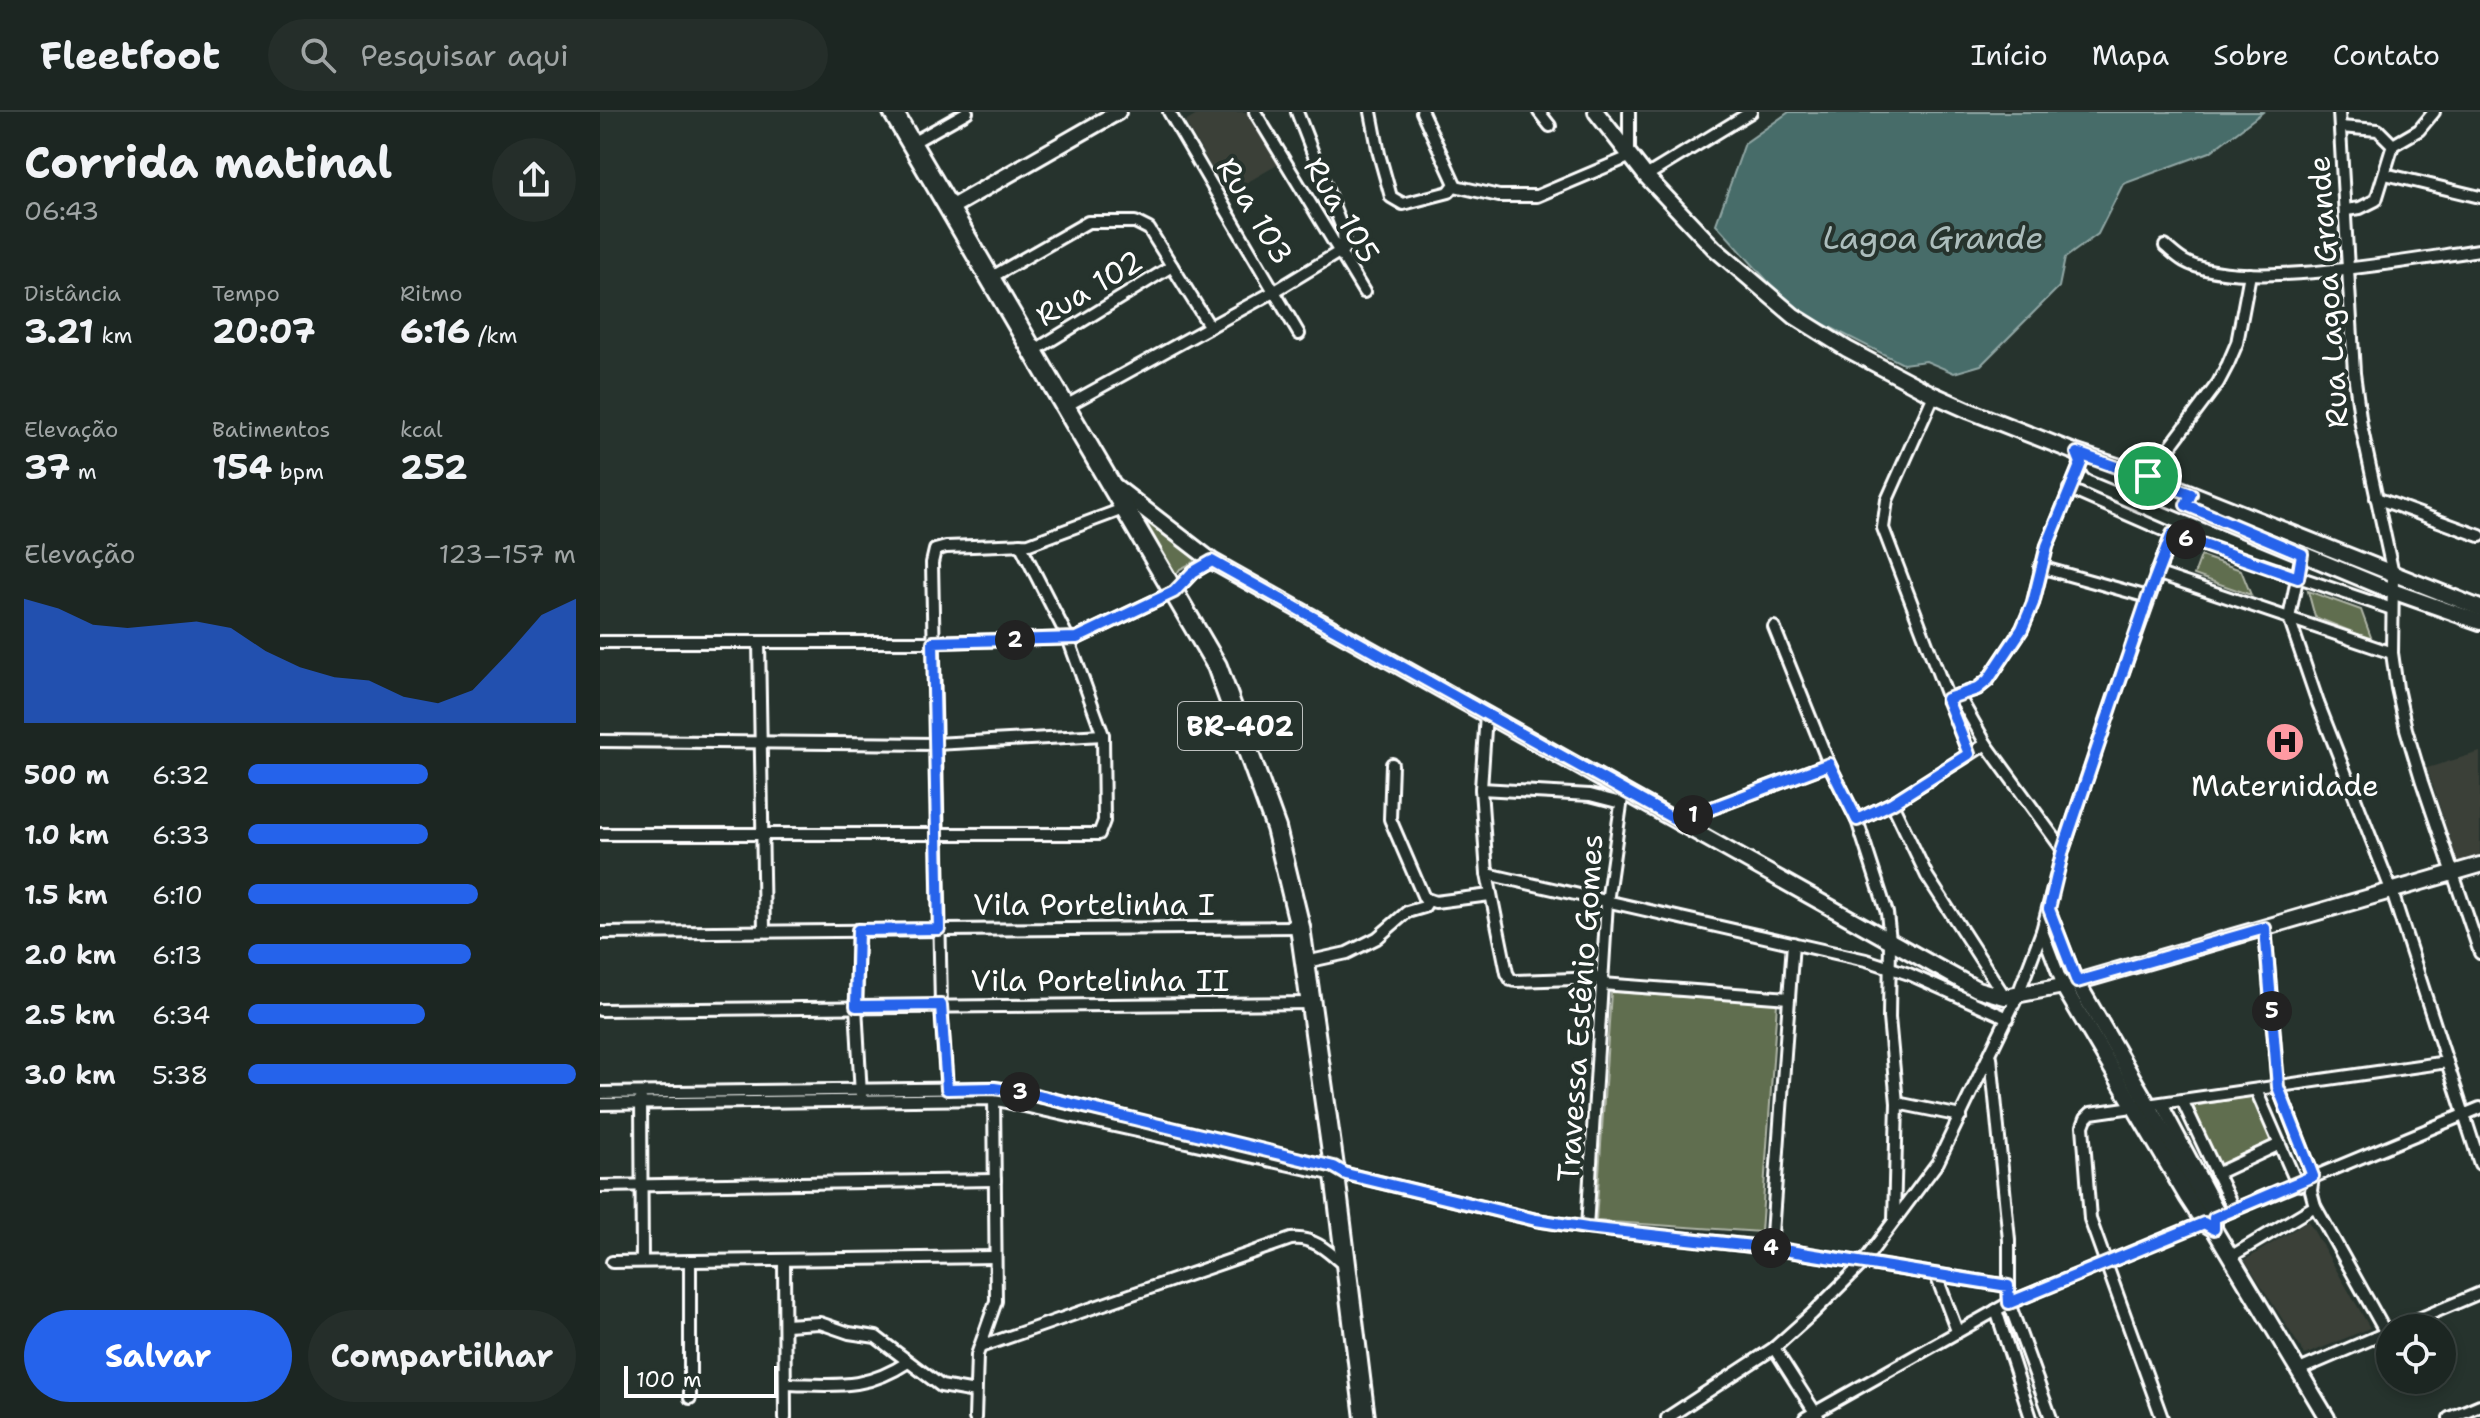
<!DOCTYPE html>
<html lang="pt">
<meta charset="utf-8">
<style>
:root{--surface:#1c2622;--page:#252e2a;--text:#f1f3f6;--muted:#a0a5a5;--line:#3a4340;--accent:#2563eb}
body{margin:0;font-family:"Shantell Sans",sans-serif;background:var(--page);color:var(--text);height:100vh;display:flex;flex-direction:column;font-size:30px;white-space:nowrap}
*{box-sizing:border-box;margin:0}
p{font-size:26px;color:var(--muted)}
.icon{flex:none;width:44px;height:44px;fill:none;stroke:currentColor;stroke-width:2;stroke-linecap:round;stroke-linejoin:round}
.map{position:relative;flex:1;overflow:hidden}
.side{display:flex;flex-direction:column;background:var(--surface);width:600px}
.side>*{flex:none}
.controls{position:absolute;left:1776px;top:1202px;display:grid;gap:16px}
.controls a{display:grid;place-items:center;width:80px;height:80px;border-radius:50%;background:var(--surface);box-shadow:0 4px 12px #0003,0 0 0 2px var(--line);font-size:40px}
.scale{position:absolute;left:24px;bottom:20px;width:154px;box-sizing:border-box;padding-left:8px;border:4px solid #fff;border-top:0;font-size:22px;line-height:28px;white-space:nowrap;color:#fff;-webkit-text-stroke:6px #26332d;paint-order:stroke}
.pin{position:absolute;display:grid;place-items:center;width:68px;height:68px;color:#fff;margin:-34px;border:4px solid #fff;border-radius:50%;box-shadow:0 2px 8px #0007}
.km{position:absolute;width:40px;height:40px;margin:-20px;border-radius:50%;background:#222;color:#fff;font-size:22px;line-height:40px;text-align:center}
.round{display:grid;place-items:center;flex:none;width:84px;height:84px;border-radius:42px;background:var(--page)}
.summary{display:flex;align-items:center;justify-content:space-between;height:136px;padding:0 24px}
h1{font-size:44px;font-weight:700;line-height:60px}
.stats{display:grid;grid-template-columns:repeat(3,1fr);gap:12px;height:136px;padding:8px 24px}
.stats div{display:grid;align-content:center}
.stats b{font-size:34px;font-weight:700}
.stats small{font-size:22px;font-weight:400}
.stats p{font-size:22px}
.chart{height:224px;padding:16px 24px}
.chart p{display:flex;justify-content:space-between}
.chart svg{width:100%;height:144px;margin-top:8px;fill:var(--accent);opacity:.7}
.button{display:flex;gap:16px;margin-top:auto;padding:16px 24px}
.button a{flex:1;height:92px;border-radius:48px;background:var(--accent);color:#fff;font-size:32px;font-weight:700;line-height:92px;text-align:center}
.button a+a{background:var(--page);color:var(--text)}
ul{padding:0 24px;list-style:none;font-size:26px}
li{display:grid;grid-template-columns:128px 96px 1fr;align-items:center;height:60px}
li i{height:20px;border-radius:10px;background:var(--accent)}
header{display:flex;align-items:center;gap:48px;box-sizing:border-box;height:112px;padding:0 40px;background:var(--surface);border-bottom:2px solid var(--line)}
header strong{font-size:38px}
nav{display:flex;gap:44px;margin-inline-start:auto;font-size:28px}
.search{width:560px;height:72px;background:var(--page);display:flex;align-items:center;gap:20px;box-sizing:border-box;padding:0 28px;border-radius:44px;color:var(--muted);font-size:30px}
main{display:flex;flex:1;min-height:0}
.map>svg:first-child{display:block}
.built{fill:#3a4038}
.green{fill:#616e50;stroke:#b0b6a8;stroke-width:2}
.water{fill:#476c69;stroke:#91a7a5;stroke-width:2}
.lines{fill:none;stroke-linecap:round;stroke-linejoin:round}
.street-casing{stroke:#fff;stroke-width:16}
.secondary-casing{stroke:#fff;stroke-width:20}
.highway-casing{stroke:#fff;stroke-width:24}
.street{stroke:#26332d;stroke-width:10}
.secondary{stroke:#26332d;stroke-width:14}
.highway{stroke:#26332d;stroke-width:18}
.route-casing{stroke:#fff;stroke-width:16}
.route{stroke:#2563eb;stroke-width:10}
.labels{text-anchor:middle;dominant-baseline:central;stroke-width:8;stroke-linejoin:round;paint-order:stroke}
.shield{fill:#26332d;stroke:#bec2c0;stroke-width:2}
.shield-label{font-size:28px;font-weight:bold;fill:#fff}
.street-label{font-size:30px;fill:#fff;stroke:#26332d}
.poi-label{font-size:30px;fill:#fff;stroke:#26332d}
.water-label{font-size:32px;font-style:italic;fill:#acbdbc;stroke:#26332d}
</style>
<header>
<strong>Fleetfoot</strong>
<div class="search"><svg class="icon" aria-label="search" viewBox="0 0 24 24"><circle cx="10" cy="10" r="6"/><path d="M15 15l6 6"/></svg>Pesquisar aqui</div>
<nav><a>Início</a><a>Mapa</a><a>Sobre</a><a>Contato</a></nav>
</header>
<main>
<section class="side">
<div class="summary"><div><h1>Corrida matinal</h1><p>06:43</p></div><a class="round"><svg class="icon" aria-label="share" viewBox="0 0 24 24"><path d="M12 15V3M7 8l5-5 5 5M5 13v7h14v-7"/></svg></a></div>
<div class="stats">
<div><p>Distância</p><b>3.21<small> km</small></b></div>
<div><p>Tempo</p><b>20:07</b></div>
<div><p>Ritmo</p><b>6:16<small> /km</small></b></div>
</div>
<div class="stats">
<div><p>Elevação</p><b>37<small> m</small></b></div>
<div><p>Batimentos</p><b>154<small> bpm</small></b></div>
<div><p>kcal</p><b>252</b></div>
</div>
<div class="chart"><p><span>Elevação</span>123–157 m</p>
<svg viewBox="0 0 160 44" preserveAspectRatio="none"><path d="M0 44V6L10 9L20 14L30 15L40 14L50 13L60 15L70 22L80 27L90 30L100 31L110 36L120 38L130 34L140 23L150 11L160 6V44z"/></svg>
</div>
<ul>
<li><b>500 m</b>6:32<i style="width:55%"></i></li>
<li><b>1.0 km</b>6:33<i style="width:55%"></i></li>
<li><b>1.5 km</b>6:10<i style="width:70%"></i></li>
<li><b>2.0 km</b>6:13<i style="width:68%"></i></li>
<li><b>2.5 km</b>6:34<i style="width:54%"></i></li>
<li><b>3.0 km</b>5:38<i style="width:100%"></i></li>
</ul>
<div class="button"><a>Salvar</a><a>Compartilhar</a></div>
</section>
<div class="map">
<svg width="1880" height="1306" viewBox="0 0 1880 1306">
<rect width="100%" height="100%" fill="#26332d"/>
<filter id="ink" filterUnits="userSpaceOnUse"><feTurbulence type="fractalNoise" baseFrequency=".0125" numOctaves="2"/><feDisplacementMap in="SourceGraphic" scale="16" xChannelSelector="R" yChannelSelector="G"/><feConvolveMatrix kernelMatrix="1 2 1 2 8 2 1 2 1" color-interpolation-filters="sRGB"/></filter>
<g filter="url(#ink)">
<g class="built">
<polygon points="602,0 648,0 679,52 627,82 585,10"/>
<polygon points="1880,640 1880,747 1859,754 1827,656"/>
<polygon points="1708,1109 1770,1216 1705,1243 1645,1148"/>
</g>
<g class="green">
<polygon points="533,397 598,448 580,457 574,466"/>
<polygon points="1601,444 1641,458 1651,483 1594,463"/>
<polygon points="1708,479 1761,498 1772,528 1715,505"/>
<polygon points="1011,880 1177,891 1161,1120 996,1109"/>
<polygon points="1654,984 1673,1028 1619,1053 1593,994"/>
</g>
<polygon class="water" points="1189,0 1663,0 1610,40 1523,72 1498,122 1465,146 1459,175 1381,253 1354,261 1326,249 1303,252 1192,196 1116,112 1145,31"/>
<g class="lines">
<defs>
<g id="street">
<polyline points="569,0 699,222"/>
<polyline points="655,0 764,180"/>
<polyline points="771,0 779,42 791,85 803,92 849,80 855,72 822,0"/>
<polyline points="939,0 950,14"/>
<polyline points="1739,0 1754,261 1761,313 1793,462 1792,541 1797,576 1806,617 1822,670 1880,841"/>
<polyline points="1740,15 1778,18 1793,33"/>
<polyline points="312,31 367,0"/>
<polyline points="1785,62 1880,85"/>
<polyline points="1046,64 1151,0"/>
<polyline points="855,74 899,84 937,84 1029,45 1029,0"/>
<polyline points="1746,98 1760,96 1776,88 1793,33 1819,18 1834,0"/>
<path d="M1565 134C1571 139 1577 145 1584 149 1639 181 1814 147 1880 138"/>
<polyline points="390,166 488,110 535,110 549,117 610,215"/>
<polyline points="432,240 572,154"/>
<polyline points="1334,283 1287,388 1283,416 1369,642"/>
<polyline points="464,295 675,179 744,137 743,119 697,0"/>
<polyline points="1548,364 1618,271 1628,252 1637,231 1650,162"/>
<polyline points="1469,377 1572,422 1792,497"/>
<polyline points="1776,386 1880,424"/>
<polyline points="1702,442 1689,506 1718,591 1792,780 1880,1052"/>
<polyline points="1440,455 1548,485"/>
<polyline points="1556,461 1792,541"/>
<polyline points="1174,515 1229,652 1257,708 1287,801 1290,828 1289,906 1297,991 1294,1109"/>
<polyline points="0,530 333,530 477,526 574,480 593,460 612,449"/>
<polyline points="159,530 164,819"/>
<polyline points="1358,583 1386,632 1463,738"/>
<polyline points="1347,587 1377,577 1388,568 1422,517 1433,491 1447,434 1481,351"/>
<polyline points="886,602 881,677 887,762 907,861 911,868 916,869 1002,866"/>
<polyline points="0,629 335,632 503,623"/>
<polyline points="792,652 790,707 824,786 835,790 890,783"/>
<polyline points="881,677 990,683 1021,691"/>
<polyline points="1292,691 1327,764 1405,885"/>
<polyline points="1257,708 1292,691 1386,632"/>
<polyline points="1078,709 1229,652"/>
<polyline points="0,722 499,722 504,709 503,623 468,526 420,432"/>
<polyline points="887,762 1266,848 1309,862 1408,906"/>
<polyline points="1449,798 1477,870"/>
<polyline points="1665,816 1678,975 1713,1064 1711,1079 1715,1094 1786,1221"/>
<polyline points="258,818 256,894 261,983"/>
<polyline points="1442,819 1463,874"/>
<polyline points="0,821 700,815"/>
<polyline points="706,850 747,841 777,826 807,800 824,795 828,789"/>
<polyline points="1002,872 1189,886"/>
<polyline points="0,898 712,891"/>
<polyline points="1391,945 1409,1128 1409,1191 1451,1306"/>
<polyline points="1656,978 1697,1072 1700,1073"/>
<polyline points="0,981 394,976 422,980 737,1057"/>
<polyline points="347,981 341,893 332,451 335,438 346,435 429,432 523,397"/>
<polyline points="41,987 42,1149"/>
<polyline points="1582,988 1634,1098"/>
<polyline points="1297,991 1361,1004"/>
<polyline points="0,992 393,987 735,1063 746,1062 936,1108 987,1116 1171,1136 1408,1174"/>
<polyline points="1562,992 1621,1103"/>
<polyline points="1616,1062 1680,1032"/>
<polyline points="0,1074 395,1068"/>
<polyline points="987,1116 1007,790 1023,679"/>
<polyline points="1171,1136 1193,831"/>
<polyline points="1630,1145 1715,1094"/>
<polyline points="184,1148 185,1306"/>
<polyline points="12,1150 395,1145"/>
<polyline points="1336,1163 1357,1219"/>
<polyline points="1396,1198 1431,1306"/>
<polyline points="185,1213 220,1211 249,1221 276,1225 341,1274 375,1280"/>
<polyline points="1797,1216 1880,1181"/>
<path d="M380 1235 691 1127C714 1124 730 1141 746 1155"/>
<polyline points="1174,1236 1218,1305"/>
<polyline points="1699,1258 1790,1219"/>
<path d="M185 1272C235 1273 264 1279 308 1250"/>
<polyline points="90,1286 90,1149"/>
<polyline points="375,1306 377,1243 396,1189 394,983"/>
<polyline points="1067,1306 1174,1236 1212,1202 1262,1152 1338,1050 1417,885 1442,819 1463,738 1514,585 1572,422"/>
<polyline points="1205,1306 1409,1191 1880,996"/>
<polyline points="1562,1306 1490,1107 1483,1014 1486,1006 1491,1001 1847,950"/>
<polyline points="1849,1306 1880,1293"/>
</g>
<g id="secondary">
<polyline points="996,0 1046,64 1114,136 1194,204 1247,237 1334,283 1370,299 1477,341 1548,364 1880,496"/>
<polyline points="350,96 518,0"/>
<polyline points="1494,356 1792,479 1880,510"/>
<polyline points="516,375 612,449 1337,855 1377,877 1405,885 1463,874 1880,753"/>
<polyline points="1477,870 1614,1106 1614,1117"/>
<polyline points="1463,874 1587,1085 1604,1111 1614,1117 1727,1306"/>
</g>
<polyline id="highway" points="293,0 617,554 676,716 700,815 734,1055 765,1306"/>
</defs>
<use href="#street" class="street-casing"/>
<use href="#secondary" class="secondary-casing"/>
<use href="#highway" class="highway-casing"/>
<use href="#street" class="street"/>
<use href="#secondary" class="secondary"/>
<use href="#highway" class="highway"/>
</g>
</g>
<g class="lines" filter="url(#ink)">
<defs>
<polygon id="route" points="1477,341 1591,382 1586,393 1702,442 1698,466 1572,422 1548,485 1463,738 1449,797 1477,870 1665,816 1678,975 1713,1064 1614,1106 1614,1117 1604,1111 1409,1191 1408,1174 1171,1136 987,1116 936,1108 746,1062 734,1055 422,980 394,976 347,977 341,893 256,894 258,818 339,817 333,530 477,526 574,480 593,460 612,449 1078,709 1229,652 1257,708 1292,691 1369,642 1347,587 1377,577 1388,568 1422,517 1433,491 1447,434 1481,351"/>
</defs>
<use href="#route" class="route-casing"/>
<use href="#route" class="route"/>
</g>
<defs>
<symbol id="hospital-disc" viewBox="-11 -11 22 22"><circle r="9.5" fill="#ff9aa2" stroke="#26332d"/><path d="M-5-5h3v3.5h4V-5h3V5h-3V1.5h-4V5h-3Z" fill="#111"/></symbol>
</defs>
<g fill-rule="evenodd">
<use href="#hospital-disc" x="1663" y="608" width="44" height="44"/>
</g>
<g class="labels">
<rect class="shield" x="578" y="590" width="124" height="48" rx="6"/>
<g class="shield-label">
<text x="640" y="614">BR-402</text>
</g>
<g class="street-label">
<text transform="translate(742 98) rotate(59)">Rua 105</text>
<text transform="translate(655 99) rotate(59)">Rua 103</text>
<text transform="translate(489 176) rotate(-31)">Rua 102</text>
<text transform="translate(1728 180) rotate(-94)">Rua Lagoa Grande</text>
<text x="494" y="792">Vila Portelinha I</text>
<text x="500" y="868">Vila Portelinha II</text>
<text transform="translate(980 896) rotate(-86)">Travessa Estênio Gomes</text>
</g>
<g class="poi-label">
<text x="1685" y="673">Maternidade</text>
</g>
<g class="water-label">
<text x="1333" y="125">Lagoa Grande</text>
</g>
</g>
</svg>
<div class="controls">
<a><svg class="icon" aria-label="locate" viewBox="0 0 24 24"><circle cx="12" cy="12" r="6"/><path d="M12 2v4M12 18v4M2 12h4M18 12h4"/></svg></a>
</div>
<div class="scale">100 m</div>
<div class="pin" style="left:1548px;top:364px;background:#1e9e55"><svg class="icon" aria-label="arrive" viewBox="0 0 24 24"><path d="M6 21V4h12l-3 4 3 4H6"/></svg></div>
<b class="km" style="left:1093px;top:703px">1</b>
<b class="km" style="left:415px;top:528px">2</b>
<b class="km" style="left:420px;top:980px">3</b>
<b class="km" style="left:1171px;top:1136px">4</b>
<b class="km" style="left:1672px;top:899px">5</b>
<b class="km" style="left:1586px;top:427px">6</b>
</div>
</main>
